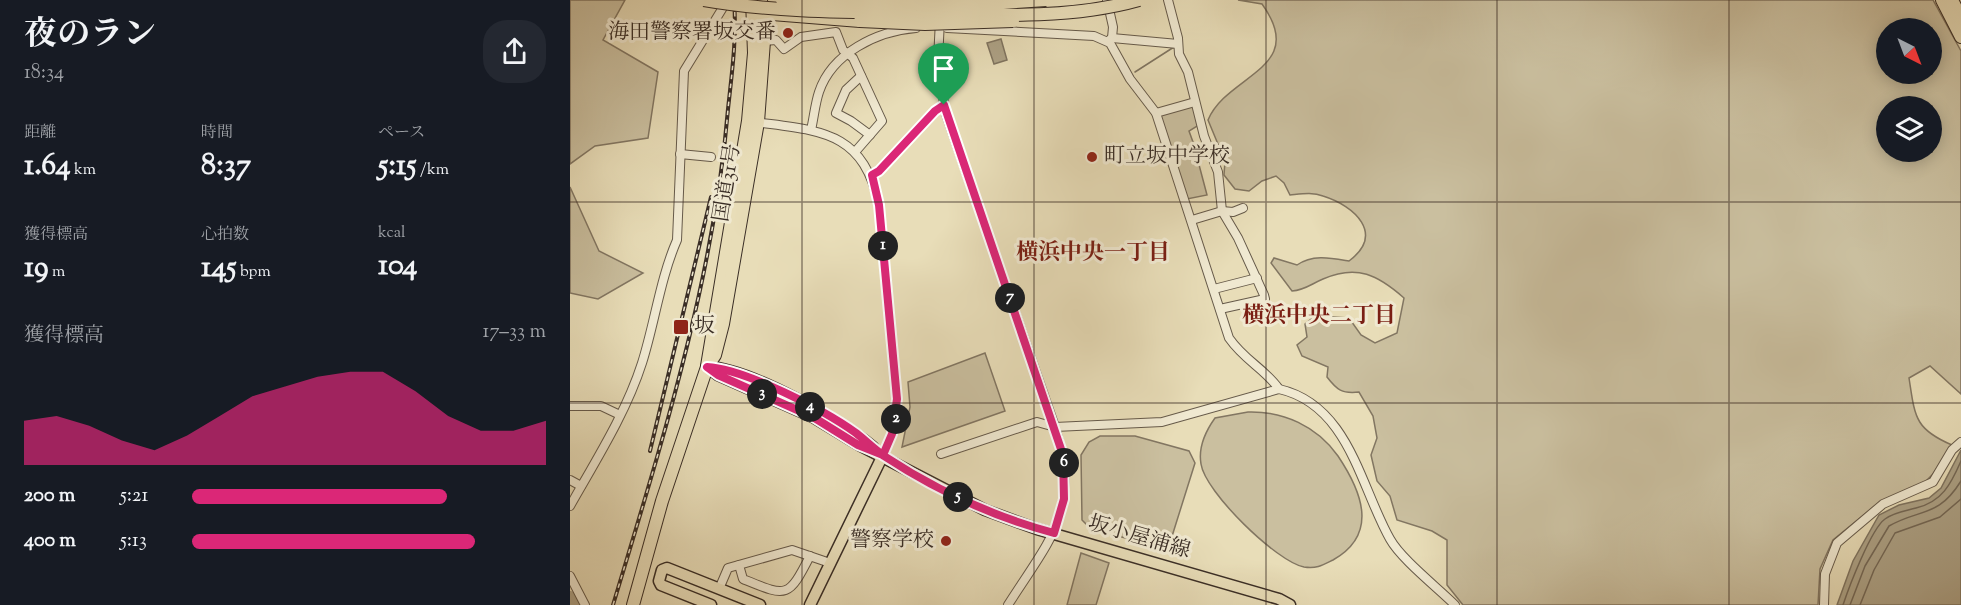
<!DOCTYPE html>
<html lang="ja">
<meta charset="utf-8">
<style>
:root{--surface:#171b24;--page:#242831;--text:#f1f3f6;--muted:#9ea1a6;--accent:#db2777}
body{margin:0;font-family:"Sorts Mill Goudy","Noto Serif JP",serif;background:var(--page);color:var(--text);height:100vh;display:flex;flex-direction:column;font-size:22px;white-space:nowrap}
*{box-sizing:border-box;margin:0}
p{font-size:20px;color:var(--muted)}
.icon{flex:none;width:33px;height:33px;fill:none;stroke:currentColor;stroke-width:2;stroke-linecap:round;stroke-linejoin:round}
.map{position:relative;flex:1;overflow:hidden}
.sheet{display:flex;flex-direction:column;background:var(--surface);width:570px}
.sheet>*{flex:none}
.needle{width:39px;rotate:138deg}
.tools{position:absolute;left:1306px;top:18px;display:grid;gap:12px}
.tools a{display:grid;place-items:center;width:66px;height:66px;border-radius:50%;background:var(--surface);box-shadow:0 3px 15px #0003;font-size:30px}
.pin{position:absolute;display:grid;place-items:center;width:51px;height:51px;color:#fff;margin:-62px -26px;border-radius:50% 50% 50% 0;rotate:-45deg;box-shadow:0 0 6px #0007}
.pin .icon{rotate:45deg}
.km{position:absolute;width:30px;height:30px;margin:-15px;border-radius:50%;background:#222;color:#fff;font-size:16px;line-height:30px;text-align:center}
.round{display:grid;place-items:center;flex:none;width:63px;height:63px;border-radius:24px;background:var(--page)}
.overview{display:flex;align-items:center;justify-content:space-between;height:102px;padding:0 24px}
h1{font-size:33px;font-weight:700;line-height:45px}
.stats{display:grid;grid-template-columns:repeat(3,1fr);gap:9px;height:102px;padding:6px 24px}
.stats div{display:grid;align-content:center}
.stats b{font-size:30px;font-weight:700}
.stats small{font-size:16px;font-weight:400}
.stats p{font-size:16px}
.chart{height:168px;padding:12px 24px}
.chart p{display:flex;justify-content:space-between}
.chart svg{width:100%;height:108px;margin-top:6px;fill:var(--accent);opacity:.7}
ul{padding:0 24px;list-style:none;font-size:20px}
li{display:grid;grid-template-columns:96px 72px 1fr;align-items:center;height:45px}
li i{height:15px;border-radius:8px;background:var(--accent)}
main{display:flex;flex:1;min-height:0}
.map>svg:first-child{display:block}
.green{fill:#cabf9f;stroke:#827662;stroke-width:1.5;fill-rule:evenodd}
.water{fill:#ada286;stroke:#7f7460;stroke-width:1.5}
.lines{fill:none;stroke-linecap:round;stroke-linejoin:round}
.shore{stroke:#746856;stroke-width:1.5}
.stream{stroke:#7f7460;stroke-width:1.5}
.river{stroke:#ada286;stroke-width:10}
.minor-casing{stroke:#665a4a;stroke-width:10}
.major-casing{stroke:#3a2e26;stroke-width:13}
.highway-casing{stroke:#3a2e26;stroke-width:14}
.minor{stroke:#f0e9d1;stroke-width:8}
.major{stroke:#e8ddb8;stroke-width:10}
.highway{stroke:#e8ddb8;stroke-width:12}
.rail-casing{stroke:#3a2e26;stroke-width:4}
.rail{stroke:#f0e9d1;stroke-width:1.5;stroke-dasharray:4.5;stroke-linecap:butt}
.highway-bridge-casing{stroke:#3a2e26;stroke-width:14;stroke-linecap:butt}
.highway-bridge{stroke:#e8ddb8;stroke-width:12}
.route-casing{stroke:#fff;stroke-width:12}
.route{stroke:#db2777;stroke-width:8}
.grid{fill:none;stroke:#3a2e26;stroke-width:1.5;stroke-opacity:0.55}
.poi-dot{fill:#8f2418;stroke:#f0e9d1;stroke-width:2}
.labels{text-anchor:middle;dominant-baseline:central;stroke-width:6;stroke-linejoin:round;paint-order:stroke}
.poi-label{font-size:21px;fill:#3a2e26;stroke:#f0e9d1;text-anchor:end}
.street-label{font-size:21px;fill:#3a2e26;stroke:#f0e9d1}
.neighbourhood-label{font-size:22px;font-weight:bold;fill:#7a1f14;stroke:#f0e9d1}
</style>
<main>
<section class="sheet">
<div class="overview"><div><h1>夜のラン</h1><p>18:34</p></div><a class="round"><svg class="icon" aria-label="share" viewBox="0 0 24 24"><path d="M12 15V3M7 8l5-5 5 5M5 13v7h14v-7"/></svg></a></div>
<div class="stats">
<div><p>距離</p><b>1.64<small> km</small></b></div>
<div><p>時間</p><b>8:37</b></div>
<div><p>ペース</p><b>5:15<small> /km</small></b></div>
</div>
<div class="stats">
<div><p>獲得標高</p><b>19<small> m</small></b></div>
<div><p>心拍数</p><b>145<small> bpm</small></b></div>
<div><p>kcal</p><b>104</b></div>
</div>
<div class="chart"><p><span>獲得標高</span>17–33 m</p>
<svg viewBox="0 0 160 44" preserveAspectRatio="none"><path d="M0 44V26L10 24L20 28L30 34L40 38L50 32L60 24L70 16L80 12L90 8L100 6L110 6L120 14L130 24L140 30L150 30L160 26V44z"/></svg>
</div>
<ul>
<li><b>200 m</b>5:21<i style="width:72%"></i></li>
<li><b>400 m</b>5:13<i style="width:80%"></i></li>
</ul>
</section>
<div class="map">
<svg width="1391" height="605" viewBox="0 0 1391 605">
<rect width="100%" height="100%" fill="#e8ddb8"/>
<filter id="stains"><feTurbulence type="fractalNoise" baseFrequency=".00333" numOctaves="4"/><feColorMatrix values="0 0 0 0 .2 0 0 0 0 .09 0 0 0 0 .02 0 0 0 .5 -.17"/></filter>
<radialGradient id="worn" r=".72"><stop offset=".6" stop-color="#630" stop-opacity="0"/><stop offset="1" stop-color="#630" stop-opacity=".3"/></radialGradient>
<g class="green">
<polygon points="0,0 55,0 33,40 88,72 78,138 25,146 0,164"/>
<path d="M668 0H1363L1391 51V394L1360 366 1339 378C1345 416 1344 429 1382 445L1363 474 1352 485 1311 501 1263 540 1250 569 1248 605H893L877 585V540L862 531 827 520 820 496 807 481 801 455 807 438 803 416 789 392C772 394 767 390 757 377L758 367 732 356 727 345 737 337 735 324 745 316 779 318 791 335 805 343 827 333 834 298C808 275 787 264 753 279 741 284 735 290 722 291L701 263 704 258 727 265C743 254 761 258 779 261 815 234 785 206 753 196 743 192 731 194 720 195L714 183 706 176 692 181 679 191 665 189 654 175 655 161 638 120C657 74 739 69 692 4ZM1317 28H1362V74H1317ZM1317 106H1362V152H1317Z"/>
<polygon points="624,105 629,125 619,131 623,142 637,195 617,199 588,114"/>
<polygon points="0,187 29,251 73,273 28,299 0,293"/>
<polygon points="415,353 435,411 332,447 340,407 338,382"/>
<path d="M678 412C713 411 747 426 768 456 792 492 809 534 763 560 753 565 747 569 734 567 707 562 635 492 631 464 628 447 635 432 645 418Z"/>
<polygon points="530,436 565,436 619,451 625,463 598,549 521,529 512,520 511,455 519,442"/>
<polygon points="511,553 539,563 526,605 497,605"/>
</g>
<g class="water">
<polygon points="431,39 437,60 424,64 417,43"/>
<polygon points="1391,450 1391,605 1267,605 1283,561 1309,515 1329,505 1359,498 1371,488"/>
</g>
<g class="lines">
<g class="shore">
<path d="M1273 605C1279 587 1301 529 1315 519 1324 512 1335 511 1346 508 1372 502 1381 484 1391 461"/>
<path d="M1280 605 1295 566 1319 526C1351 508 1368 518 1391 481"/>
<polyline points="1290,605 1304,570 1325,533 1370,517 1391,499"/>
</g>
<polyline class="stream" points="565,72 604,47"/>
<polyline class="river" points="0,596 6,605"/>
<defs>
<g id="minor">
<polyline points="537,0 543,27 542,38"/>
<polyline points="598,0 608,38 609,54 618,72 634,136 648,172 652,211 668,238 694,295 695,299 650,309"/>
<path d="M370 20 368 60 375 111 485 427C510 512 482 536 438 605"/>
<path d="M377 28 524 36 540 43 560 79 586 113 659 338C675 361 694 368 709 389"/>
<polyline points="194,41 206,40 214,49 231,37 266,32 273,50 283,58 312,121 285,152"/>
<polyline points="538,41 542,38 608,44"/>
<polyline points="291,76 276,90 266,113 281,121 300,135"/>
<polyline points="586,113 625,102"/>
<path d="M185 122C250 131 293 130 309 205L327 399 322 434 313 455"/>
<path d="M241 130C244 117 245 104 249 92 262 53 307 31 346 28"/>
<polyline points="110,154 141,157"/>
<polyline points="302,175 309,171 365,111 374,105"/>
<polyline points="622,220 652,211 663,212 673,208"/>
<polyline points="644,289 687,278"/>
<polyline points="0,406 31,406 50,415"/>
<path d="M371 454 467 422 485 427 592 422 709 389C779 405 790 486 820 539 831 559 868 588 885 605"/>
<polyline points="0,480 11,486"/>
<path d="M0 506C26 460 56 413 72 363 85 322 90 279 107 240L114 71 157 1"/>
<path d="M169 565 173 579C217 597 218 599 240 556"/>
<polyline points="0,576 15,605"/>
<polyline points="149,589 158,568 222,550 260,563"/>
<polyline points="1254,605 1255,574 1267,543 1313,504 1363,482 1382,450 1391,442"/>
</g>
<g id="major">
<polyline points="137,367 148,375 243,417 289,445 415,510 467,529 709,599 720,605"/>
<path d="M138 367C181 369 269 420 303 447"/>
<polyline points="141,605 91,585 89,581 92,570 97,568 190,605"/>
<polyline points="240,605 313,455"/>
</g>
<g id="highway">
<polyline points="1372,0 1391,37"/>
<polyline points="1382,0 1391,18"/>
<polyline points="189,13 290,21"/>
<polyline points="137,366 178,121 184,53 182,0"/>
<polyline points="63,605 92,501 137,367 145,355 153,324 188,122 194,41 191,0"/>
</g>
</defs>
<use href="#minor" class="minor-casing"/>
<use href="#major" class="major-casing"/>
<use href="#highway" class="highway-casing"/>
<use href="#minor" class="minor"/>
<use href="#major" class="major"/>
<use href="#highway" class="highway"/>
<defs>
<g id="rail">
<polyline points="80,451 141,197"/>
<path d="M43 605C92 442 144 279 158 109 162 72 167 37 164 0"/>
</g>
</defs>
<use href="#rail" class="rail-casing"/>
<use href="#rail" class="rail"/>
<defs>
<g id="highway-bridge">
<path d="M134 0C203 12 275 12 345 13 418 15 498 20 569 0"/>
<polyline points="212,0 390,6 476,0"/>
<polyline points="290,21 355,24 443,21"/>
</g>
</defs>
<use href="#highway-bridge" class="highway-bridge-casing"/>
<use href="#highway-bridge" class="highway-bridge"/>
</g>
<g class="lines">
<defs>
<path id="route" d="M374 105 365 111 309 171 302 175 309 205 327 399 322 434 313 455 288 445 243 417 148 375 137 367C175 369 254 410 286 433 295 440 304 449 314 456 366 490 424 517 484 533L494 499 493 455 374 105"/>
</defs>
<use href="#route" class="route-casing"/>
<use href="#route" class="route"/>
</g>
<path class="grid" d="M232 0V605M464 0V605M696 0V605M927 0V605M1159 0V605M0 202H1391M0 403H1391"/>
<g class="poi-dot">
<circle cx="218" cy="33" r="6"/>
<circle cx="522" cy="157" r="6"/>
<rect x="103" y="319" width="16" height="16" rx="3"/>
<circle cx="376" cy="541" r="6"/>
</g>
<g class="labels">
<g class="poi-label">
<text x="206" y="33">海田警察署坂交番</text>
<text x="534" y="157" text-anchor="start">町立坂中学校</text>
<text x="124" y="327" text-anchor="start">坂</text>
<text x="364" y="541">警察学校</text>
</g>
<g class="street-label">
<text transform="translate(158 183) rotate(-81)">国道31号</text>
<text transform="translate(569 538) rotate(16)">坂小屋浦線</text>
</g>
<g class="neighbourhood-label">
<text x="523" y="254">横浜中央一丁目</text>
<text x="749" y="317">横浜中央二丁目</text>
</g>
</g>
<rect width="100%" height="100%" filter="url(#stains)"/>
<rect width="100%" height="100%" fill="url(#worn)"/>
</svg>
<div class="tools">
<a><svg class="needle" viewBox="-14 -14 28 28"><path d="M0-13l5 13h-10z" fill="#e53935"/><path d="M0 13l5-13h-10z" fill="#9ea1a6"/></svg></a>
<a><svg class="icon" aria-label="layers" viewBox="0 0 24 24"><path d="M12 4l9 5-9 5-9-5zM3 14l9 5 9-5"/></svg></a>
</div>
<div class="pin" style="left:374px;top:105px;background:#1e9e55"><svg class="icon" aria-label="arrive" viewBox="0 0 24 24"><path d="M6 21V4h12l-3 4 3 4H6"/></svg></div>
<b class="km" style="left:313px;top:246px">1</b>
<b class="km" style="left:326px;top:419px">2</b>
<b class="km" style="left:192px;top:394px">3</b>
<b class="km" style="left:240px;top:407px">4</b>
<b class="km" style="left:388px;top:497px">5</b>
<b class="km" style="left:494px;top:463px">6</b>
<b class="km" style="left:440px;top:298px">7</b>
</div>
</main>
